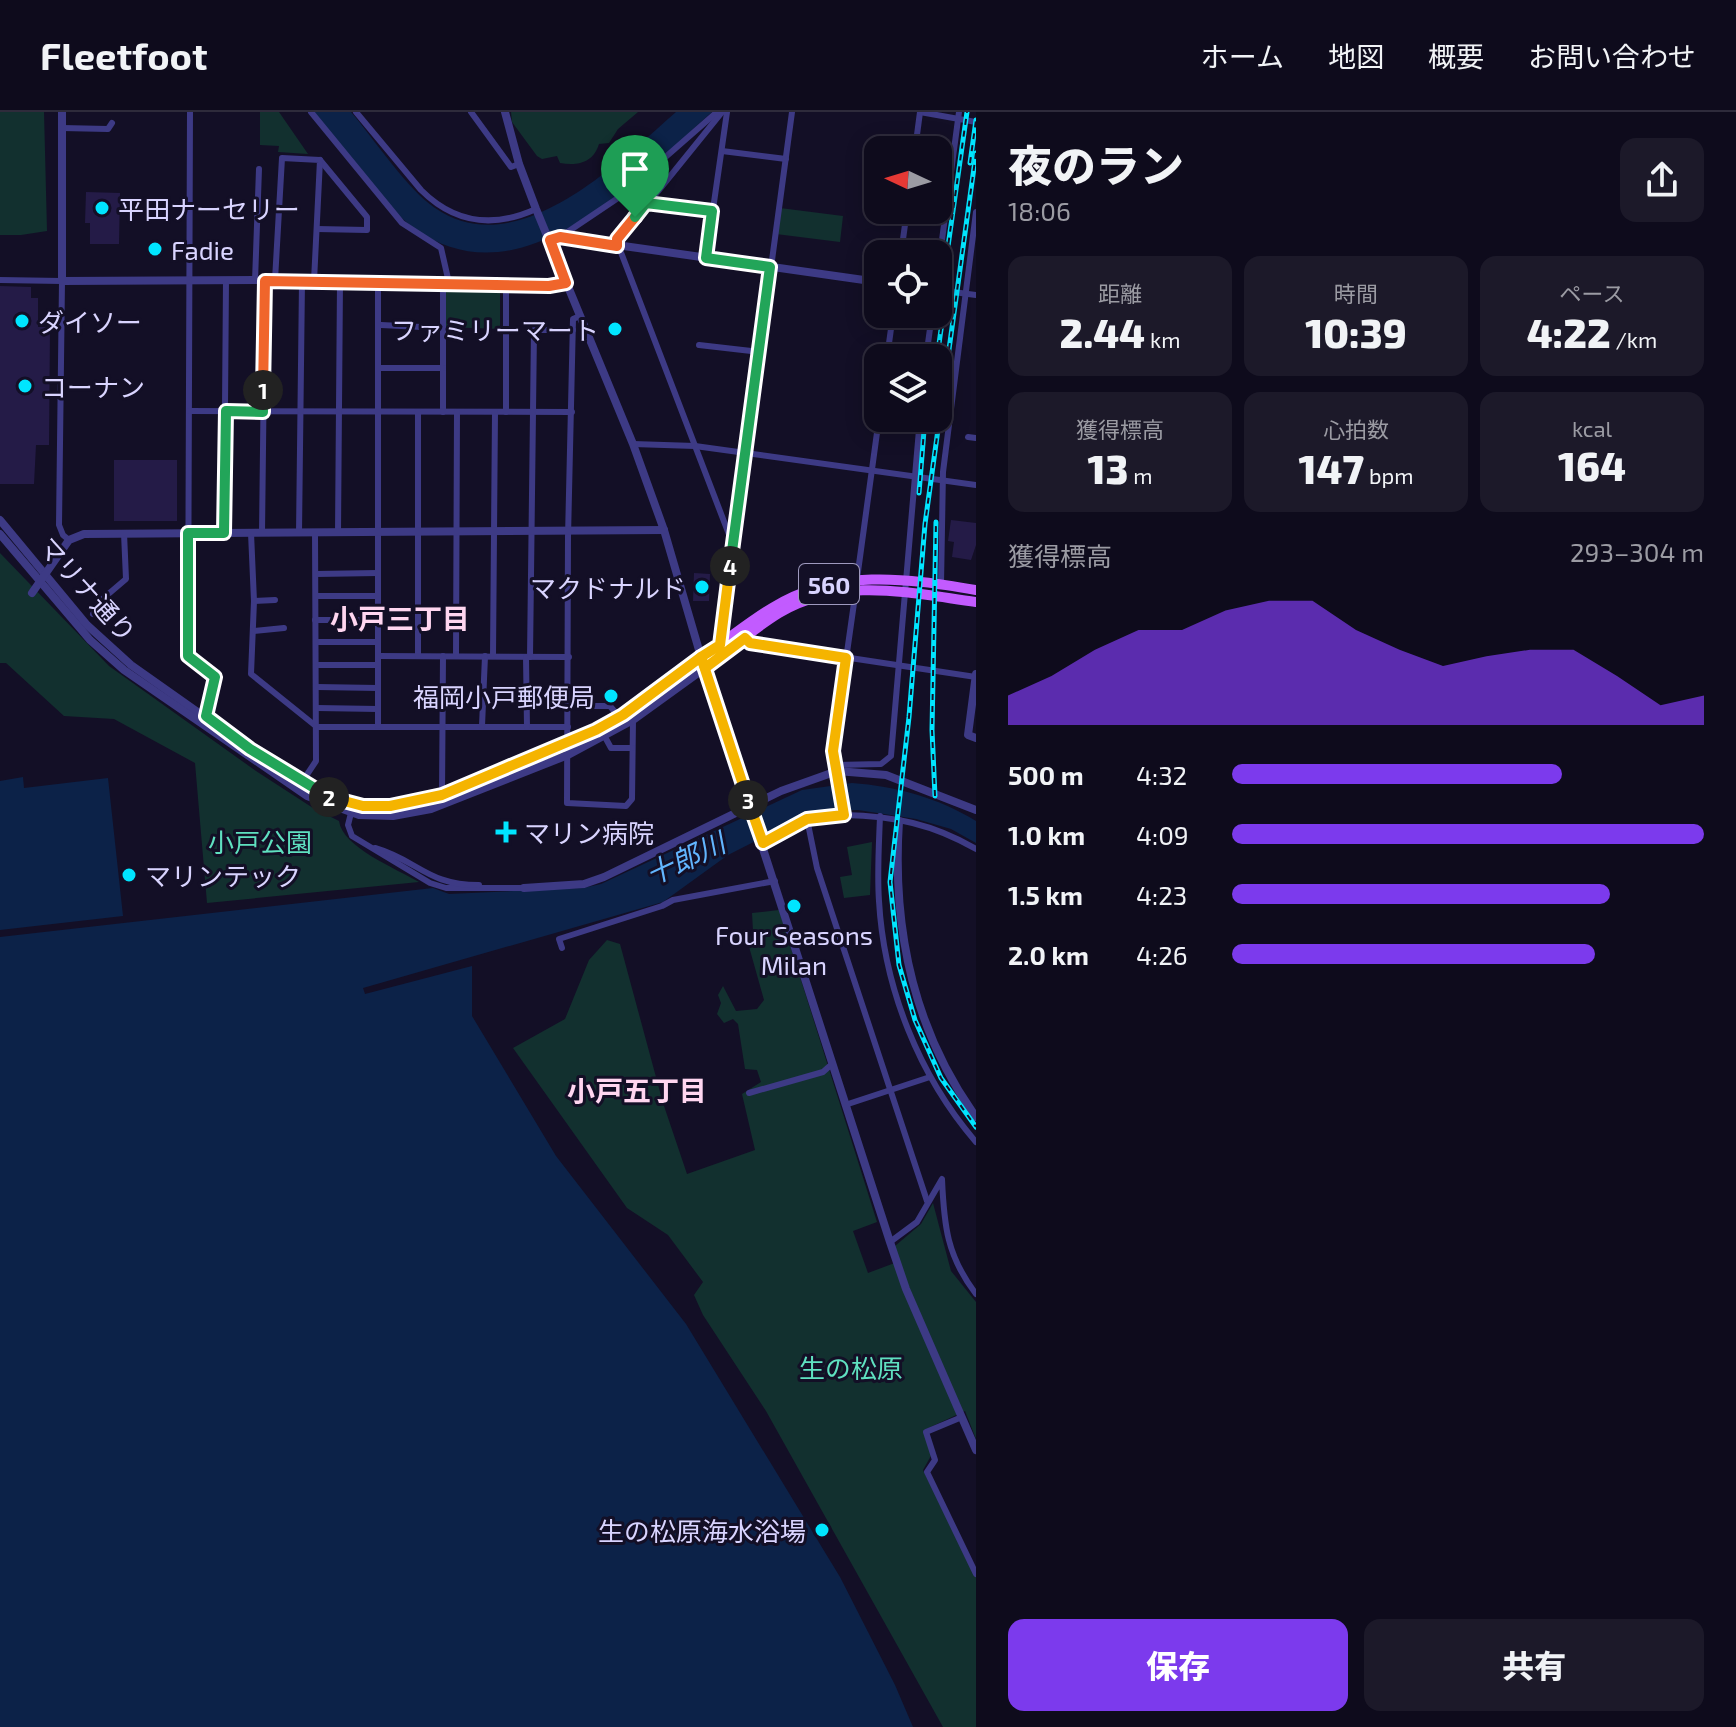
<!DOCTYPE html>
<html lang="ja">
<meta charset="utf-8">
<style>
:root{--surface:#0e0b1c;--page:#1c1929;--text:#f1f3f6;--muted:#9b9ba3;--line:#2e2b3b;--accent:#7c3aed}
body{margin:0;font-family:"Exo 2","Noto Sans JP",sans-serif;background:var(--page);color:var(--text);height:100vh;display:flex;flex-direction:column;font-size:30px;white-space:nowrap}
*{box-sizing:border-box;margin:0}
p{font-size:26px;color:var(--muted)}
.icon{flex:none;width:44px;height:44px;fill:none;stroke:currentColor;stroke-width:2;stroke-linecap:round;stroke-linejoin:round}
.map{position:relative;flex:1;overflow:hidden}
.details{display:flex;flex-direction:column;background:var(--surface);width:760px}
.details>*{flex:none}
.needle{width:52px;rotate:274deg}
.fabs{position:absolute;left:864px;top:24px;display:grid;gap:16px}
.fabs a{display:grid;place-items:center;width:88px;height:88px;border-radius:16px;background:var(--surface);box-shadow:0 4px 20px #0003,0 0 0 2px var(--line);font-size:40px}
.pin{position:absolute;display:grid;place-items:center;width:68px;height:68px;color:#fff;margin:-82px -34px;border-radius:50% 50% 50% 0;rotate:-45deg;box-shadow:0 0 8px #0007}
.pin .icon{rotate:45deg}
.km{position:absolute;width:40px;height:40px;margin:-20px;border-radius:50%;background:#222;color:#fff;font-size:22px;line-height:40px;text-align:center}
.round{display:grid;place-items:center;flex:none;width:84px;height:84px;border-radius:16px;background:var(--page)}
.head{display:flex;align-items:center;justify-content:space-between;height:136px;padding:0 32px}
h1{font-size:44px;font-weight:800;line-height:60px}
.figures{display:grid;grid-template-columns:repeat(3,1fr);gap:12px;height:136px;padding:8px 32px}
.figures div{display:grid;align-content:center;border-radius:16px;background:var(--page);text-align:center}
.figures b{font-size:40px;font-weight:800}
.figures small{font-size:22px;font-weight:400}
.figures p{font-size:22px}
.chart{height:224px;padding:16px 32px}
.chart p{display:flex;justify-content:space-between}
.chart svg{width:100%;height:144px;margin-top:8px;fill:var(--accent);opacity:.7}
.primary-button{display:flex;gap:16px;margin-top:auto;padding:16px 32px}
.primary-button a{flex:1;height:92px;border-radius:16px;background:var(--accent);color:#fff;font-size:32px;font-weight:800;line-height:92px;text-align:center}
.primary-button a+a{background:var(--page);color:var(--text)}
ul{padding:0 32px;list-style:none;font-size:26px}
li{display:grid;grid-template-columns:128px 96px 1fr;align-items:center;height:60px}
li i{height:20px;border-radius:10px;background:var(--accent)}
header{display:flex;align-items:center;gap:48px;box-sizing:border-box;height:112px;padding:0 40px;background:var(--surface);border-bottom:2px solid var(--line)}
header strong{font-size:38px}
nav{display:flex;gap:44px;margin-inline-start:auto;font-size:28px}
main{display:flex;flex:1;min-height:0}
.map>svg:first-child{display:block}
.green{fill:#12302f}
.water{fill:#0c2248}
.building{fill:#241b47}
.lines{fill:none;stroke-linecap:round;stroke-linejoin:round}
.minor{stroke:#3d3a85;stroke-width:6}
.tertiary{stroke:#3d3a85;stroke-width:8}
.primary{stroke:#c25bff;stroke-width:10}
.rail-casing{stroke:#00e5ff;stroke-width:5}
.rail{stroke:#130f26;stroke-width:2;stroke-dasharray:6;stroke-linecap:butt}
.split-1-casing{stroke:#fff;stroke-width:16}
.split-2-casing{stroke:#fff;stroke-width:16}
.split-3-casing{stroke:#fff;stroke-width:16}
.split-4-casing{stroke:#fff;stroke-width:16}
.split-5-casing{stroke:#fff;stroke-width:16}
.split-1{stroke:#f0652b;stroke-width:10}
.split-2{stroke:#22a559;stroke-width:10}
.split-3{stroke:#f5b400;stroke-width:10}
.split-4{stroke:#f5b400;stroke-width:10}
.split-5{stroke:#22a559;stroke-width:10}
.poi-dot{fill:#00e5ff;stroke:#130f26;stroke-width:3}
.labels{text-anchor:middle;dominant-baseline:central;stroke-width:6;stroke-linejoin:round;paint-order:stroke}
.shield{fill:#130f26;stroke:#9e99be;stroke-width:2}
.shield-label{font-size:24px;font-weight:bold;fill:#d9d4ff}
.poi-label{font-size:26px;fill:#d9d4ff;stroke:#130f26;text-anchor:start}
.street-label{font-size:26px;fill:#d9d4ff;stroke:#130f26}
.park-label{font-size:26px;fill:#5fe0c0;stroke:#130f26}
.neighbourhood-label{font-size:28px;font-weight:bold;fill:#ffd6f0;stroke:#130f26}
.water-label{font-size:28px;font-style:italic;fill:#62b6ff;stroke:#130f26}
</style>
<header>
<strong>Fleetfoot</strong>
<nav><a>ホーム</a><a>地図</a><a>概要</a><a>お問い合わせ</a></nav>
</header>
<main>
<div class="map">
<svg width="976" height="1615" viewBox="0 0 976 1615">
<rect width="100%" height="100%" fill="#130f26"/>
<g class="green">
<polygon points="0,0 44,0 47,119 21,123 0,123"/>
<polygon points="260,0 279,0 308,42 278,40 279,34 260,33"/>
<path d="M511 0H638L618 17 609 31 599 32C593 51 578 54 560 51L557 44 542 47 537 44 512 10Z"/>
<polygon points="780,96 843,104 840,130 776,122"/>
<polygon points="445,176 500,178 500,217 445,215"/>
<path d="M0 441 109 554 256 659 313 696 339 709C342 735 397 757 419 770L207 791 195 651 114 607 64 604 6 551H0Z"/>
<polygon points="872,730 870,783 844,786 840,765 852,763 847,735"/>
<polygon points="779,798 877,1110 853,1119 868,1161 900,1149 895,1134 921,1112 933,1091 951,1159 976,1190 976,1327 965,1299 924,1318 932,1342 923,1358 976,1465 976,1615 943,1615 766,1299 703,1203 694,1183 703,1170 668,1123 627,1096 513,936 565,907 589,848 607,828 620,832 663,991 687,1062 755,1038 742,982 761,970 757,958 745,957 738,912 733,907 724,911 717,902 721,891 718,883 723,874 736,899 757,897 764,888 748,831 753,819 752,801"/>
</g>
<g class="water">
<path d="M314 0H351C374 27 407 77 435 96 516 153 618 51 676 0H712C637 67 521 194 414 116 379 91 342 34 314 0Z"/>
<polygon points="23,665 24,676 108,666 123,804 0,818 0,669"/>
<path d="M852 671C895 674 939 686 976 709V731L951 717 916 707 858 698 831 699 801 706 728 743 663 790 363 876 365 882 472 854V904L556 1044 686 1212 840 1465 895 1573 913 1615H0V825L433 776 449 782 583 776 601 772 802 678Z"/>
</g>
<g class="building">
<polygon points="86,80 120,81 119,132 90,132 90,111 85,111"/>
<polygon points="0,174 31,175 31,186 38,186 38,215 50,215 49,333 36,333 34,372 0,372"/>
<rect x="114" y="348" width="63" height="61"/>
<polygon points="951,408 976,411 976,433 971,448 952,445 954,430 948,429"/>
<polygon points="694,461 710,462 709,489 693,489"/>
</g>
<g class="lines">
<g class="minor">
<polyline points="190,0 188,544 215,565 206,604"/>
<polyline points="311,0 402,111 441,136 449,171"/>
<path d="M356 0 421 78C455 112 494 116 536 97"/>
<polyline points="471,0 511,55 519,52"/>
<polyline points="920,0 976,10"/>
<polyline points="62,16 108,17 112,11"/>
<polyline points="915,38 920,0"/>
<polyline points="722,39 786,47"/>
<polyline points="646,91 712,99"/>
<polyline points="317,117 367,118 367,105 320,48"/>
<polyline points="560,125 621,84 717,0"/>
<polyline points="901,142 907,98"/>
<polyline points="706,146 727,0"/>
<polyline points="938,158 959,0"/>
<polyline points="0,168 62,169 59,413 63,423 69,428"/>
<polyline points="275,168 282,46 320,48 314,169"/>
<polyline points="255,169 259,57"/>
<polyline points="443,170 443,300"/>
<polyline points="506,173 506,300"/>
<polyline points="938,178 976,183"/>
<polyline points="580,204 573,207 568,425 567,691 626,694 632,687 633,608"/>
<polyline points="381,213 442,216"/>
<polyline points="699,233 760,240"/>
<polyline points="887,246 893,202"/>
<polyline points="926,246 932,202"/>
<polyline points="380,256 443,256"/>
<polyline points="189,299 572,300"/>
<polyline points="968,325 976,326"/>
<polyline points="633,332 695,334 976,373"/>
<polyline points="224,421 226,168"/>
<polyline points="251,421 254,489 251,562 317,615 568,615"/>
<polyline points="262,421 265,169"/>
<polyline points="299,421 302,169"/>
<polyline points="338,421 340,170"/>
<polyline points="734,430 792,0"/>
<polyline points="316,462 378,461"/>
<polyline points="857,467 879,306"/>
<polyline points="941,472 943,360 976,100"/>
<path d="M856 477 833 639 844 703C894 704 933 712 976 737"/>
<polyline points="316,484 378,484"/>
<polyline points="254,489 275,488"/>
<polyline points="93,502 99,490 126,467 124,421"/>
<polyline points="315,508 378,508"/>
<polyline points="253,519 284,516"/>
<polyline points="745,526 758,532 976,565"/>
<polyline points="316,530 377,530"/>
<polyline points="720,533 733,433 617,130 722,0"/>
<polyline points="378,544 569,545"/>
<polyline points="418,544 418,300"/>
<polyline points="456,544 457,300"/>
<polyline points="493,544 495,300"/>
<polyline points="526,545 527,615"/>
<polyline points="530,545 534,218 573,218"/>
<polyline points="316,553 378,553"/>
<polyline points="317,575 378,576"/>
<polyline points="569,594 610,594 619,605"/>
<polyline points="317,596 378,597"/>
<polyline points="378,614 378,170"/>
<polyline points="482,614 485,544"/>
<polyline points="605,625 611,636 632,636"/>
<polyline points="836,653 881,652 891,644 920,306"/>
<polyline points="302,670 316,649 315,421"/>
<polyline points="442,683 443,544"/>
<polyline points="351,701 348,713 352,724 430,771 446,776 524,776"/>
<path d="M880 704C879 732 877 761 879 789 884 876 919 964 976 1030"/>
<polyline points="807,707 817,756 927,1089"/>
<polyline points="763,731 807,707 844,703"/>
<path d="M375 736C419 749 427 773 479 773"/>
<polyline points="562,836 559,827 662,794 673,788 775,769"/>
<polyline points="749,981 823,960 832,952"/>
<polyline points="845,993 930,965"/>
<path d="M890 1130 917 1110 942 1067C944 1114 947 1144 976 1182"/>
<polyline points="962,1305 926,1320 935,1348 927,1360 976,1462"/>
</g>
<g class="tertiary">
<polyline points="62,0 62,169 275,168 549,174 566,171"/>
<polyline points="505,0 519,52 536,97 633,332 664,418 701,545 890,1130 906,1177 976,1338"/>
<polyline points="550,128 560,125 878,170"/>
<polyline points="0,408 87,513 131,553 250,637 327,684 345,690 390,694 442,683 596,618 623,603 701,545"/>
<polyline points="0,422 90,528 124,558 307,684 359,703 393,704 431,697 568,643 633,608 705,556"/>
<polyline points="32,481 69,428 84,422 664,418"/>
<polyline points="976,562 968,623 976,626"/>
<path d="M899 709C892 816 913 917 976 1005"/>
<polyline points="524,776 584,772 604,765 781,679 837,659 886,663 976,698"/>
</g>
<g class="primary">
<path d="M701 545C725 530 747 511 772 496 837 456 905 466 976 478"/>
<path d="M705 556C729 538 753 517 779 501 841 464 909 481 976 490"/>
</g>
<defs>
<g id="rail">
<polyline points="976,41 925,412 909,605 890,770 899,853 915,908 941,966 976,1015"/>
<polyline points="970,51 976,8"/>
<polyline points="940,191 967,0"/>
<polyline points="937,246 946,182"/>
<polyline points="919,381 925,306"/>
<polyline points="935,684 932,618 936,410"/>
</g>
</defs>
<use href="#rail" class="rail-casing"/>
<use href="#rail" class="rail"/>
</g>
<g class="lines">
<defs>
<polyline id="split-1" points="263,278 265,169 549,174 566,171 550,128 560,125 617,134 617,127 635,105"/>
<polyline id="split-2" points="263,278 263,300 226,299 224,421 188,421 188,544 215,565 206,604 250,637 329,685"/>
<polyline id="split-3" points="329,685 363,694 390,694 442,683 596,618 623,603 701,545 748,688"/>
<polyline id="split-4" points="730,454 720,533 701,545 705,556 745,526 750,531 846,546 833,639 844,703 807,707 763,731 748,688"/>
<polyline id="split-5" points="635,105 646,91 712,99 706,146 770,155 730,454"/>
</defs>
<use href="#split-1" class="split-1-casing"/>
<use href="#split-2" class="split-2-casing"/>
<use href="#split-3" class="split-3-casing"/>
<use href="#split-4" class="split-4-casing"/>
<use href="#split-5" class="split-5-casing"/>
<use href="#split-1" class="split-1"/>
<use href="#split-2" class="split-2"/>
<use href="#split-3" class="split-3"/>
<use href="#split-4" class="split-4"/>
<use href="#split-5" class="split-5"/>
</g>
<g class="poi-dot">
<circle cx="102" cy="96" r="8"/>
<circle cx="155" cy="137" r="8"/>
<circle cx="22" cy="209" r="8"/>
<circle cx="615" cy="217" r="8"/>
<circle cx="25" cy="274" r="8"/>
<circle cx="702" cy="475" r="8"/>
<circle cx="611" cy="584" r="8"/>
<path d="M502 708h8v8h8v8h-8v8h-8v-8h-8v-8h8z"/>
<circle cx="129" cy="763" r="8"/>
<circle cx="794" cy="794" r="8"/>
<circle cx="822" cy="1418" r="8"/>
</g>
<g class="labels">
<rect class="shield" x="799" y="452" width="60" height="40" rx="6"/>
<g class="shield-label">
<text x="829" y="472">560</text>
</g>
<g class="poi-label">
<text x="118" y="96">平田ナーセリー</text>
<text x="171" y="137">Fadie</text>
<text x="38" y="209">ダイソー</text>
<text x="599" y="217" text-anchor="end">ファミリーマート</text>
<text x="41" y="274">コーナン</text>
<text x="686" y="475" text-anchor="end">マクドナルド</text>
<text x="595" y="584" text-anchor="end">福岡小戸郵便局</text>
<text x="524" y="720">マリン病院</text>
<text x="145" y="763">マリンテック</text>
<text x="794" y="822" text-anchor="middle">Four Seasons<tspan x="794" dy="30">Milan</tspan></text>
<text x="806" y="1418" text-anchor="end">生の松原海水浴場</text>
</g>
<g class="street-label">
<text transform="translate(88 477) rotate(48)">マリナ通り</text>
</g>
<g class="park-label">
<text x="260" y="729">小戸公園</text>
<text x="851" y="1255">生の松原</text>
</g>
<g class="neighbourhood-label">
<text x="400" y="506">小戸三丁目</text>
<text x="637" y="978">小戸五丁目</text>
</g>
<g class="water-label">
<text transform="translate(685 746) rotate(-25)">十郎川</text>
</g>
</g>
</svg>
<div class="fabs">
<a><svg class="needle" viewBox="-14 -14 28 28"><path d="M0-13l5 13h-10z" fill="#e53935"/><path d="M0 13l5-13h-10z" fill="#9b9ba3"/></svg></a>
<a><svg class="icon" aria-label="locate" viewBox="0 0 24 24"><circle cx="12" cy="12" r="6"/><path d="M12 2v4M12 18v4M2 12h4M18 12h4"/></svg></a>
<a><svg class="icon" aria-label="layers" viewBox="0 0 24 24"><path d="M12 4l9 5-9 5-9-5zM3 14l9 5 9-5"/></svg></a>
</div>
<div class="pin" style="left:635px;top:105px;background:#1e9e55"><svg class="icon" aria-label="arrive" viewBox="0 0 24 24"><path d="M6 21V4h12l-3 4 3 4H6"/></svg></div>
<b class="km" style="left:263px;top:278px">1</b>
<b class="km" style="left:329px;top:685px">2</b>
<b class="km" style="left:748px;top:688px">3</b>
<b class="km" style="left:730px;top:454px">4</b>
</div>
<section class="details">
<div class="head"><div><h1>夜のラン</h1><p>18:06</p></div><a class="round"><svg class="icon" aria-label="share" viewBox="0 0 24 24"><path d="M12 15V3M7 8l5-5 5 5M5 13v7h14v-7"/></svg></a></div>
<div class="figures">
<div><p>距離</p><b>2.44<small> km</small></b></div>
<div><p>時間</p><b>10:39</b></div>
<div><p>ペース</p><b>4:22<small> /km</small></b></div>
</div>
<div class="figures">
<div><p>獲得標高</p><b>13<small> m</small></b></div>
<div><p>心拍数</p><b>147<small> bpm</small></b></div>
<div><p>kcal</p><b>164</b></div>
</div>
<div class="chart"><p><span>獲得標高</span>293–304 m</p>
<svg viewBox="0 0 160 44" preserveAspectRatio="none"><path d="M0 44V35L10 29L20 21L30 15L40 15L50 9L60 6L70 6L80 15L90 21L100 26L110 23L120 21L130 21L140 29L150 38L160 35V44z"/></svg>
</div>
<ul>
<li><b>500 m</b>4:32<i style="width:70%"></i></li>
<li><b>1.0 km</b>4:09<i style="width:100%"></i></li>
<li><b>1.5 km</b>4:23<i style="width:80%"></i></li>
<li><b>2.0 km</b>4:26<i style="width:77%"></i></li>
</ul>
<div class="primary-button"><a>保存</a><a>共有</a></div>
</section>
</main>
